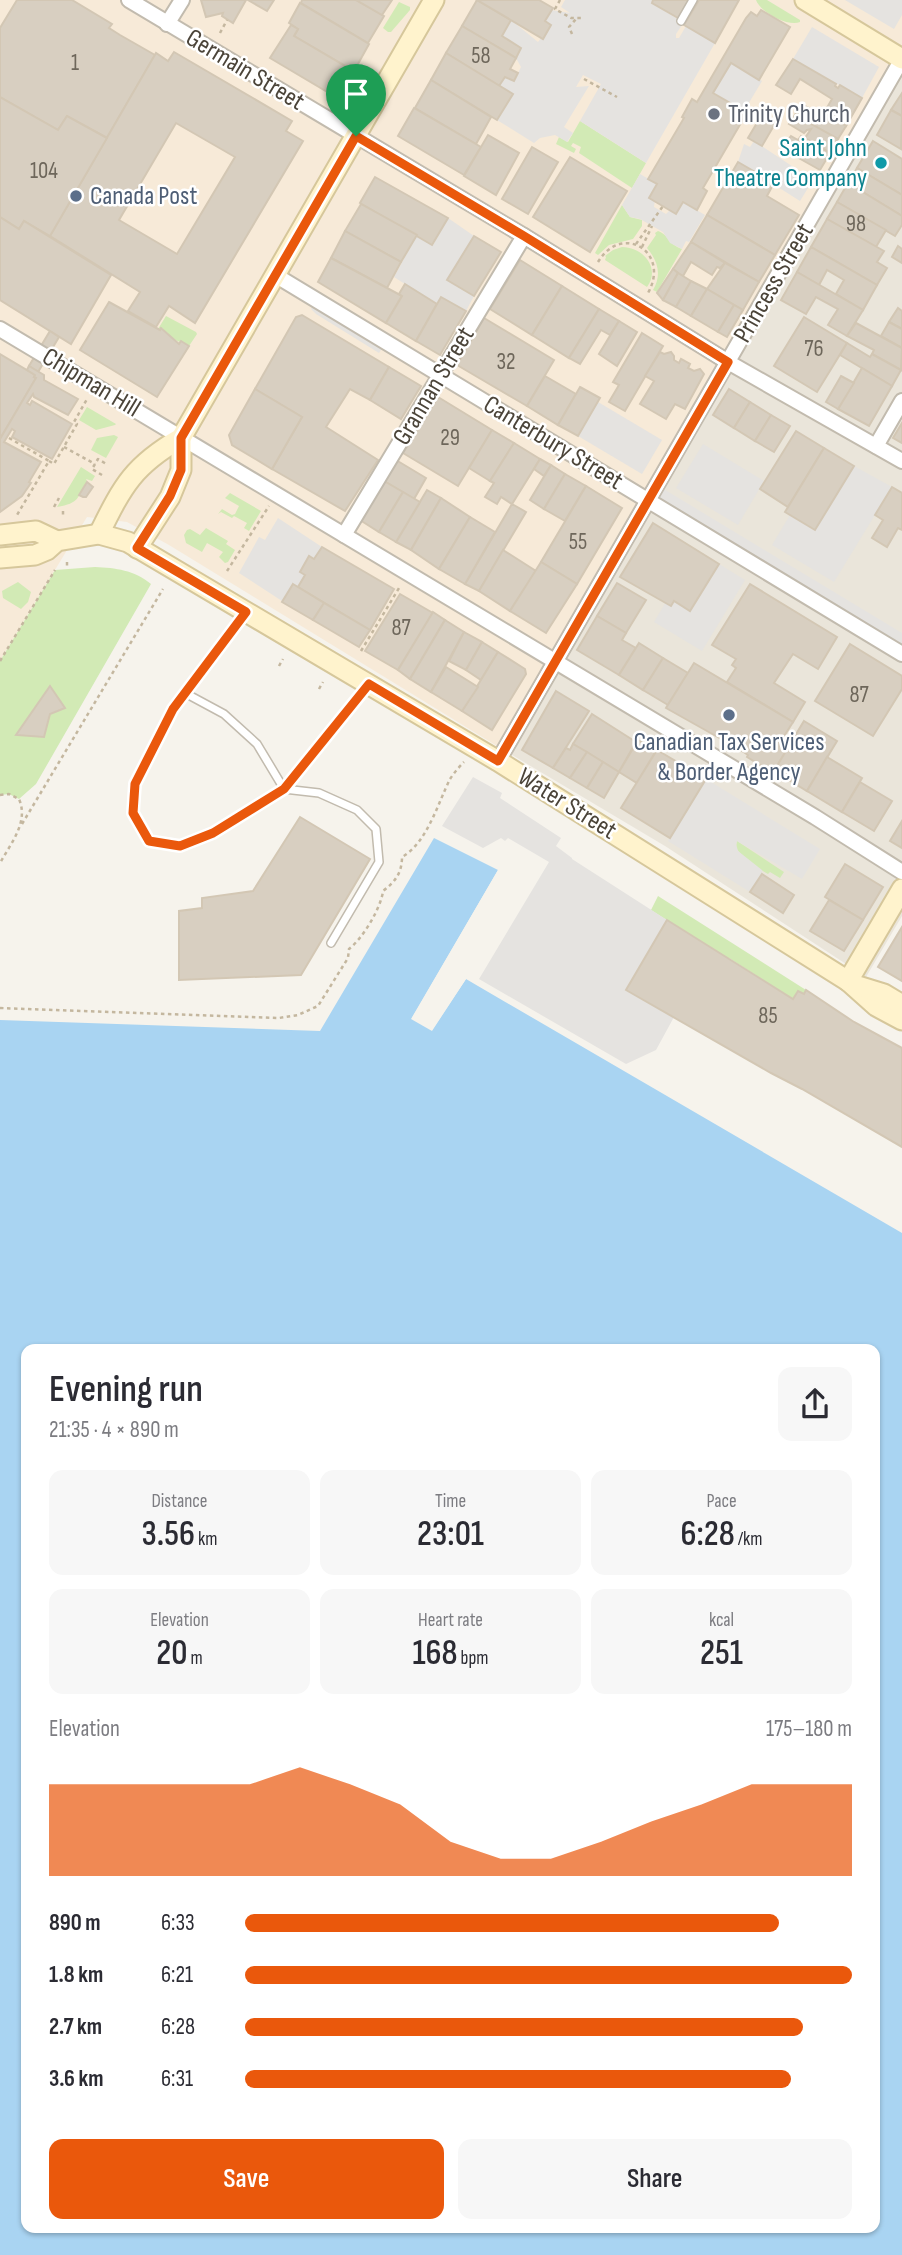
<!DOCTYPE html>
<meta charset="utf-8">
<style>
:root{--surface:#fff;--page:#f7f7f7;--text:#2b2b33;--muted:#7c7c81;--accent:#ea580c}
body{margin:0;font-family:"Sofia Sans Condensed",sans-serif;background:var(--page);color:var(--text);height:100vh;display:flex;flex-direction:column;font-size:26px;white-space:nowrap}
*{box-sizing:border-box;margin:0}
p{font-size:23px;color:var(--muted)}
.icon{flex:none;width:38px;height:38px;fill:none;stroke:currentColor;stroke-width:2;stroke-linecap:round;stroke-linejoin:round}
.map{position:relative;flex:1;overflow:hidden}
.side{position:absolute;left:21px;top:1344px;width:859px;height:889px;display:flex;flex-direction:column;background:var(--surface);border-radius:14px;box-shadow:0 2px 5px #0004}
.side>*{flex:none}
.pin{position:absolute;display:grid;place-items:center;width:60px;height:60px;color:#fff;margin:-72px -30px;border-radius:50% 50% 50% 0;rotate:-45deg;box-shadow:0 0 7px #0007}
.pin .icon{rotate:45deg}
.round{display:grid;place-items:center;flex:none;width:74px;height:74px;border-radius:14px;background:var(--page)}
.headline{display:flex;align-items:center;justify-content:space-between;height:119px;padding:0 28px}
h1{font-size:38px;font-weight:600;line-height:52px}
.stats{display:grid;grid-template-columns:repeat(3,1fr);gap:10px;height:119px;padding:7px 28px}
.stats div{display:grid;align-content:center;border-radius:14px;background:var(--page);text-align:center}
.stats b{font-size:35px;font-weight:600}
.stats small{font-size:19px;font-weight:400}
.stats p{font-size:19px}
.chart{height:196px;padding:14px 28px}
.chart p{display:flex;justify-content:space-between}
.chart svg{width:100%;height:126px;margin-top:7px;fill:var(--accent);opacity:.7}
.button{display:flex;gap:14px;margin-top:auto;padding:14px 28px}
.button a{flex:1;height:80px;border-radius:14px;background:var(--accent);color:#fff;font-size:28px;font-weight:600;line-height:80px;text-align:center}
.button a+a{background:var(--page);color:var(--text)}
ul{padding:0 28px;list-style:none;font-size:23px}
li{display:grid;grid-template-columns:112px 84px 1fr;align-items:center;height:52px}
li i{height:18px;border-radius:9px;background:var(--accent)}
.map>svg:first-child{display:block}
.residential{fill:#eae5da}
.commercial{fill:#f7ead8}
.green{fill:#d2eab5}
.parking{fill:#e5e3e0}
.water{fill:#a9d4f2;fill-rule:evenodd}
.pier{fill:#f6f3ec}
.building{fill:#d8cfc1;stroke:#d3c7b4;stroke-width:2;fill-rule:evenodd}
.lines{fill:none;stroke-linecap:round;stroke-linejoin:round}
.lane-casing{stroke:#c2bbae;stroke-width:10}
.street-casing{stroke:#c2bbae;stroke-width:18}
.secondary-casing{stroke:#d6c79b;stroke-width:23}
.path{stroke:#c4b79f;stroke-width:2.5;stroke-dasharray:3.5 3.5;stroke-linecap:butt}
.lane{stroke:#fff;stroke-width:7}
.street{stroke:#fff;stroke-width:14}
.secondary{stroke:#fff3cd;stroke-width:19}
.route-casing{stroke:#fff;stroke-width:14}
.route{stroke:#ea580c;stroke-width:9}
.worship-dot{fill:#6b7280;stroke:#fff;stroke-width:2.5}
.culture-dot{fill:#0f9aa8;stroke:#fff;stroke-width:2.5}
.service-dot{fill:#5c6f8a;stroke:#fff;stroke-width:2.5}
.labels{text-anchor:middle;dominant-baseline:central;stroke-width:5;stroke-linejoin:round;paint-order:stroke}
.number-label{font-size:23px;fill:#6e675b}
.street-label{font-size:26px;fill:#4b4439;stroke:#fff}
.worship-label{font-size:26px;fill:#5b616d;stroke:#fff;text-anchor:start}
.culture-label{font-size:26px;fill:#0d838f;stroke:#fff;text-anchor:end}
.service-label{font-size:26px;fill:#4e5e75;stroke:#fff;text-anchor:start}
</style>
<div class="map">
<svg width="902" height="2255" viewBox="0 0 902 2255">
<rect width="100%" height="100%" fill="#f6f3ec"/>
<polygon class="residential" points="902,59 902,916 866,977 665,846 497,746 724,353"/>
<g class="commercial">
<polygon points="0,0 800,0 898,58 497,746 169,545 127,522 87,517 0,661"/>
<polygon points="805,0 902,0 902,59"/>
</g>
<g class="green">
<path d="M756 0H767L800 20V22C788 27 760 12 756 0Z"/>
<polygon points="399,2 410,7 410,10 391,32 388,32 383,28"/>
<polygon points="580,121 646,163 632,188 579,153 581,147 573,143 571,146 576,149 574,153 556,144 559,137 568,142"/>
<polygon points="622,205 630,217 642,220 642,226 633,239 609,245 598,255 595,253"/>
<path d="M658 231C669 235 668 244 682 249L657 292 653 290C662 275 658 261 647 248L656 235 655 233Z"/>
<path d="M622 247C643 247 661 268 647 287L605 260 606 257 605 256 613 250Z"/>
<polygon points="166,316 196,332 197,334 189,346 173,339 162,328 158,329"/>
<polygon points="87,407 116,424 115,425 96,430 79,420"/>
<polygon points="114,435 118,437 106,458 91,450 97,438"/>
<path d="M81 467 95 476 92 481 86 479 87 481C77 498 80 503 57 507Z"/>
<polygon points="230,493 261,511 249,531 244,528 247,523 234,516 232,518 221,512 218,514 222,509 232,515 235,514 239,506 225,498"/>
<polygon points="206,528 228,541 226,544 235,550 228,562 225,563 219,557 223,552 207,543 202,552 186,543 184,535 187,530 190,529 200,535"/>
<path d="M95 567C116 568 134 570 151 584L36 784 19 799 9 794 0 795V661L55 570Z"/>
<polygon points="18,582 31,592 28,602 21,609 3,598 2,591"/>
<path d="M737 841 784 872 780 878 770 872 768 874C756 867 744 859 736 848Z"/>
<polygon points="658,896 806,990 804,994 798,991 793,999 729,958 727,959 651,910"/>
</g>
<g class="parking">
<polygon points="565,0 653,0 652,3 681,21 682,25 676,34 676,38 679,38 686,26 715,43 646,163 580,121 601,84 583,75 576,87 589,86 564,127 573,133 567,142 555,135 540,138 534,143 497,120 513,94 499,86 505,77 514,81 521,67 516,58 521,48 502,36 511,20 538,42 551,25 545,21 551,10 570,13 561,7"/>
<polygon points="845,0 902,0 902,15 894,29"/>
<polygon points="812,27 879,67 862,98 793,59"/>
<polygon points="731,63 762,81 744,111 713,93"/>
<polygon points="754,141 813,180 800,201 738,162 744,144 750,147"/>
<polygon points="640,174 657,184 654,207 666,214 670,210 676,214 683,202 705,215 689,242 686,241 682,249 670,243 663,232 640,219 630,217 622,205"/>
<polygon points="448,218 474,236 447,280 474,296 466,311 441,297 436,304 394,277 417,235 433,245"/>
<polygon points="313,306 382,348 379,353 316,314 311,309"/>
<polygon points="598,402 662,440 642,474 578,436"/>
<polygon points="703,444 764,481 738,525 676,488"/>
<polygon points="854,466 892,487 834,582 772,545 790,515 815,530"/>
<polygon points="657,485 902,633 902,654 648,500"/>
<polygon points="278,518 322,547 314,559 300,572 305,575 298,587 293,584 282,601 239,573 259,537 265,540"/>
<polygon points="719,564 745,580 702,651 654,622 666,602 671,605 674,601 691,610"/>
<polygon points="473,777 502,793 500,798 561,838 556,846 572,858 572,859 667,920 627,990 674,1017 656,1050 626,1064 479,979 549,862 508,838 505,841 501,838 483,848 442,826"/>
<polygon points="706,779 820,849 802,879 737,841 736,844 738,851 762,870 762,874 750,892 668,841"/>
</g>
<path class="water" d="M434 838 498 870 412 1018 432 1030 466 979 902 1233V2255H0V1020L320 1031ZM26 1349H875V2228H26Z"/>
<polygon class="pier" points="498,870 500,872 416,1018 431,1026 463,977 468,976 432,1031 411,1019"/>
<g class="building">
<polygon points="17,0 72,0 112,24 109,28 120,35 155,55 107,138 67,116 58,130 0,97 0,28"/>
<polygon points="201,0 246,0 233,23 222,16 223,13 206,17"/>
<polygon points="248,0 274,0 267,11"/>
<polygon points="302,0 356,0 384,16 368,43 301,3"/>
<polygon points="356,0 392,0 382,15"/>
<polygon points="477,0 511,20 502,36 521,48 516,58 462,26"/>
<polygon points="477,0 539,0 553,8 545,21 551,25 543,39"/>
<polygon points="653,0 689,0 678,18 652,3"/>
<polygon points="699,0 739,0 715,43 684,25"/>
<polygon points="300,3 369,44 354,71 294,36 298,29 289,23"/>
<polygon points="761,10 790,27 759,80 731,63 713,93 744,111 745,116 703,188 707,191 697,210 683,202 676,214 649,198 657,184 648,179 684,118 682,117 692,99 697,102 746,18 751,12 757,16"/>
<polygon points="291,25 298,29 294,36 350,69 336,97 270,58"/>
<polygon points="462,26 516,58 510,69 518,73 514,81 505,77 499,86 446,53"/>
<path d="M174 52 292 121 286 131 303 141 195 323 169 306 156 327 128 311 140 292 50 236 156 53 168 61ZM176 123 235 157 177 254 119 220Z"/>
<polygon points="446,53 513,94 497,120 431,80"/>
<polygon points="793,59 836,84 835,86 838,88 840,85 862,98 846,126 824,113 832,99 800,79 791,94 776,85"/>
<polygon points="431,80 491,117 476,144 415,108"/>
<polygon points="902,93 902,116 891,110"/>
<polygon points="0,97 58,130 67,116 107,138 50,236 24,221 19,229 0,217"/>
<polygon points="801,104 816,112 814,116 816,120 821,111 846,126 838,139 795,115"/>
<polygon points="414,108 481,147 464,175 398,136"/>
<polygon points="891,110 902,116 901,149 877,135"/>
<polygon points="763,113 776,122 762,146 748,138"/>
<polygon points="795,115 838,139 830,153 805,138 811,129 807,130 804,133 789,124"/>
<polygon points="488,135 519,153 496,195 464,176"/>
<polygon points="791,136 798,140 801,136 830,153 820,170 781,148"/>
<polygon points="873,141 902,159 902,195 857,168"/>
<polygon points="532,147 558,162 528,214 502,199"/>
<polygon points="570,157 627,191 590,252 533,217"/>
<polygon points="738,162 774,183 767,196 799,215 775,255 707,215"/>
<polygon points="857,168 902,195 902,216 848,183"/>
<polygon points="375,177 448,218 432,245 360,203"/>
<polygon points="848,183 902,216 902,225 895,236 837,202"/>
<polygon points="837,202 886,230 876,247 827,219"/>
<polygon points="361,204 417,235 401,262 345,231"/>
<polygon points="707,215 775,255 759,282 691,242"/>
<polygon points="0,217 19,229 24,221 111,275 71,344 0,300"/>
<polygon points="827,219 884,251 877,262 887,268 877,285 811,247"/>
<polygon points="345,231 401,262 387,288 331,258"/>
<polygon points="474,236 501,252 474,296 447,280"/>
<polygon points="691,242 725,263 720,268 717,267 712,275 691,262 683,276 678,273 673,269"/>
<polygon points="898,246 902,249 902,263 892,257"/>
<polygon points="811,247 877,285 863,310 836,294 844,280 827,270 819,285 797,272"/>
<polygon points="331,258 402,296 386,323 318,282"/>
<polygon points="520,260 562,286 532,335 490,309"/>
<polygon points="725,263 759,282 743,310 707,289"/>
<polygon points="673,269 678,273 663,300 657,293"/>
<polygon points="797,272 863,310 847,336 828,325 838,309 816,297 806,314 781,300"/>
<polygon points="678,273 691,281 676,307 663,300"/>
<polygon points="691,281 707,289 691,316 676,307"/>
<polygon points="405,284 437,304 416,341 386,323 402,296 399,294"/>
<polygon points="562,286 599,309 569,358 532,335"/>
<polygon points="707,289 734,305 718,332 691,316"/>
<polygon points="441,297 466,311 440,355 416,341"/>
<polygon points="109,302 160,330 161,328 179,344 181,341 189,346 157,397 80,350"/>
<polygon points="734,305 743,310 727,337 718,332"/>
<polygon points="898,308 902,311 902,329 889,322"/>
<polygon points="599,309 619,321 610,335 601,330 580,364 569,358"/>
<polygon points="302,315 389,367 370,400 350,389 326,427 378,460 345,511 272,469 302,417 255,389 296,317"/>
<polygon points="804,317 847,343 817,392 774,366"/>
<polygon points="484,318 554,360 527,406 457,365"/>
<polygon points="619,321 637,332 617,366 599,354"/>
<polygon points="889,322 902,329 902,348 881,336"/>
<polygon points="856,323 902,348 901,370 872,354 874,350 847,336"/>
<polygon points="50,331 59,337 38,372 29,366"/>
<polygon points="642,333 663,346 625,411 609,402 619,385 613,382"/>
<polygon points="847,343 870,357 872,354 901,370 892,386 840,355"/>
<polygon points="660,352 664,354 671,352 674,356 674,360 679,363 681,359 690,364 688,368 694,371 700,369 704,374 685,409 675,404 666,419 640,404 654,381 645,376"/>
<polygon points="0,354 35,375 34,377 36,378 0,439"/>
<polygon points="29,366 44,375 44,380 78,399 68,415 34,397 33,394 27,403 30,405 32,401 72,424 52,459 12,437 15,431 12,429 4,442 41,462 29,482 31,483 22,496 0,512 0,439 36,378 34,377 35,375 27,370"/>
<polygon points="389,367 421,386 401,419 370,400"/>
<polygon points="862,368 892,386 869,426 838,409"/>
<polygon points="545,376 576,394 558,425 527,406"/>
<polygon points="841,376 854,383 838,409 826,402"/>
<polygon points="580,387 600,398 578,436 558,425"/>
<polygon points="255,389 302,417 272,469 232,445 229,435"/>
<polygon points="729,389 750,402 734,428 713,415"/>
<polygon points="438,397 492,430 458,486 403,453"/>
<polygon points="750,402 771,415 755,441 734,428"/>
<polygon points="771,415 790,426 774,452 755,441"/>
<polygon points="902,423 902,443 893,438"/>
<polygon points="492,430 514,443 490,481 469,468"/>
<polygon points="796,431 824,448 788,507 760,489"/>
<polygon points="514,443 540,459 512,504 501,497 497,504 485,497 494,483 490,481"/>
<polygon points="824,448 854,466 815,530 785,512"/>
<polygon points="540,459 551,465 544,476 534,469"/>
<polygon points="396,460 426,478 414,499 384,481"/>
<polygon points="551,465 565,474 544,509 530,500"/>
<polygon points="565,474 586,486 565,521 544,509"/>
<polygon points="384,481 403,492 379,532 360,520"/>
<polygon points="87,482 93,487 86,497 83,497 79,495"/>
<polygon points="586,486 622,508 577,584 541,562"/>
<polygon points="892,487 902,493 902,530 898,528 887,547 872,538 883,520 875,515"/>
<polygon points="427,490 441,498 411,550 396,542"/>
<polygon points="403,492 420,502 396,542 379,532"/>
<polygon points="441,498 470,517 439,569 411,550"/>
<polygon points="512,504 526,512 479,591 465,584"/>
<polygon points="470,517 495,532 465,584 439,569"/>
<polygon points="653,523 719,564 690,611 674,601 671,606 620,577"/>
<polygon points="322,547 394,589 370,630 298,587 305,575 300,572 309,556 314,559"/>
<polygon points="503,550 536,571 510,611 479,591"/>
<polygon points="541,562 577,584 546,633 510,611"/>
<polygon points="617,583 646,600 626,633 597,616"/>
<polygon points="293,584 324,603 313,620 282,602"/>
<polygon points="750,584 837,637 818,669 793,654 774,683 805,702 793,722 727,682 736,668 732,665 736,659 712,645"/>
<polygon points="400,594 433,613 398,670 365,651"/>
<polygon points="324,603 370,630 359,647 313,620"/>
<polygon points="433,612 445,620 410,679 398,670"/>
<polygon points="597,616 626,633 622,640 636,648 619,675 577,650"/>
<polygon points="445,620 464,632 431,692 410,679"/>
<polygon points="464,632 482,642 466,670 449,661"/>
<polygon points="482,642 498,652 481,680 466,670"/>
<polygon points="639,643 663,658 643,690 619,675"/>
<polygon points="850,644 902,676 902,689 873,736 815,701"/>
<polygon points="498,652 525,669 526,674 492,730 462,711"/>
<polygon points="663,658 688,673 668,705 643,690"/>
<polygon points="694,663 793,722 781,741 789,746 773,773 747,757 748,755 739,749 666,708"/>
<polygon points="446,667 478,687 462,711 431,692"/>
<polygon points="50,686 65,708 50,714 44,737 16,735"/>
<polygon points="556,691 589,711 553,768 522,750"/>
<polygon points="592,714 636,742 619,772 573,744"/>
<polygon points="804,721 837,741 807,791 774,771"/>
<polygon points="638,740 656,751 637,783 619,772"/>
<polygon points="573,744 587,752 570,778 553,768 566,748 570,750"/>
<polygon points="657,750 706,779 670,838 621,808"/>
<polygon points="587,752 603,762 587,788 570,778"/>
<polygon points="827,757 862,778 842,812 807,791"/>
<polygon points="603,762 619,772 604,798 587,788"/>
<polygon points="860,782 892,801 874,831 842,812"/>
<polygon points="300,817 370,859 301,975 179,980 179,911 202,908 202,898 253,891"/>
<polygon points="902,821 902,848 890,841"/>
<polygon points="845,864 883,887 863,920 825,897"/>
<polygon points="762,874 794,895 783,913 750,892"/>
<polygon points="829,900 863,920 844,951 810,931"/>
<polygon points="667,920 793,999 798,991 804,994 806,990 854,1022 902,1048 902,1147 802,1089 771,1073 626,990"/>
<polygon points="902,927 902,981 878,967"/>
</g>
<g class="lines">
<defs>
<g id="lane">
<polyline points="681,21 693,0"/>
<polyline points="246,613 173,709 135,784 133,813 149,841 180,846 213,833 284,789 319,793 357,810 376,829 379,862 331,943"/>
<polyline points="185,693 224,714 257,744 284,789 369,685"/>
</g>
<g id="street">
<polyline points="129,0 524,236 728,362 902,461"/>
<polyline points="167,24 182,0"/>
<polyline points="275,275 902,654"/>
<polyline points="0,329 815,817 902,872"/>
<polyline points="876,446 902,401"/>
<polyline points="344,535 524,236"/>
<polyline points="498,761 902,59"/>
</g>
<g id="secondary">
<polyline points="805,0 902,59"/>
<path d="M99 534C123 485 134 465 181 438L434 0"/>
<polyline points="0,535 36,531 57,541"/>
<polyline points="137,548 170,497 181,470 181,438"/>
<polyline points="0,558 35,555 47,550 57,541 99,534 128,542 498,761 848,981 876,1006 902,1020"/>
<polyline points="848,981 902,889"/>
<polyline points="858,986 884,994 902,1005"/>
</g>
</defs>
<use href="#lane" class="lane-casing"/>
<use href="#street" class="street-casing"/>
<use href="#secondary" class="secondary-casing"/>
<g class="path">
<polyline points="560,0 555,9 571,18 581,18"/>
<polyline points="220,33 227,20"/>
<polyline points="572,34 569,27 576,19"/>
<polyline points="584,79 617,97"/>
<polyline points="636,244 663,206"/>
<polyline points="642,247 652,226"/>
<path d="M598 262C622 222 671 252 648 293"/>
<polyline points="9,438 49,461 17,515"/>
<polyline points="64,447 95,464"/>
<polyline points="49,461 54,464 77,424 74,422 87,399"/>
<polyline points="102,475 92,469 98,459 108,465"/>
<polyline points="54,507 59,498"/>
<polyline points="63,511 63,517"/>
<polyline points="67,562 67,567"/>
<polyline points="227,571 269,506"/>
<polyline points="361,651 399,588"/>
<polyline points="0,661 55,570"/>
<polyline points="279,666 283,659"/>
<polyline points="319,689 323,682"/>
<path d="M0 795 9 794 19 799C29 822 11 843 0 863"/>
<polyline points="22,824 163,589"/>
<path d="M0 1008 279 1018 298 1015 318 1006 348 958 349 949C363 938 381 908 383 891 395 882 402 873 402 857 427 843 438 803 450 779 454 773 459 767 464 762"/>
</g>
<use href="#lane" class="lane"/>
<use href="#street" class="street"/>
<use href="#secondary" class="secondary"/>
</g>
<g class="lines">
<defs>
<polygon id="route" points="356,136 524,236 728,362 498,761 369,684 284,789 213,833 180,846 149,841 133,813 135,784 173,709 246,612 137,548 170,496 181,470 181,438"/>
</defs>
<use href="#route" class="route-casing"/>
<use href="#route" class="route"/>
</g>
<circle class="worship-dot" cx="714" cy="114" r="7"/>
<circle class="culture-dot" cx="881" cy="163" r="7"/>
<g class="service-dot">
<circle cx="76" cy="196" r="7"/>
<circle cx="729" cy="715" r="7"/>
</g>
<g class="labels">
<g class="number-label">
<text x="481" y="56">58</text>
<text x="75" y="63">1</text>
<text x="44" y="171">104</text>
<text x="856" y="224">98</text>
<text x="814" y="349">76</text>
<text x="506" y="362">32</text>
<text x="450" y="438">29</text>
<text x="578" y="542">55</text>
<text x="401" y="628">87</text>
<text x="859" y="695">87</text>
<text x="768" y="1016">85</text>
</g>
<g class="street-label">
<text transform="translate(245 70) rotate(31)">Germain Street</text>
<text transform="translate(774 283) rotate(-60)">Princess Street</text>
<text transform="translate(91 383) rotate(31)">Chipman Hill</text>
<text transform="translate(434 386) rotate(-59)">Grannan Street</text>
<text transform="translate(553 443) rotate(31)">Canterbury Street</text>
<text transform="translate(567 804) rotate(32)">Water Street</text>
</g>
<g class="worship-label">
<text x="728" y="114">Trinity Church</text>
</g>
<g class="culture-label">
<text x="867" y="148">Saint John<tspan x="867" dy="30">Theatre Company</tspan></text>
</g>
<g class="service-label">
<text x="90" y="196">Canada Post</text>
<text x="729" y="742" text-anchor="middle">Canadian Tax Services<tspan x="729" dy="30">&amp; Border Agency</tspan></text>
</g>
</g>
</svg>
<div class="pin" style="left:356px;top:136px;background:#1e9e55"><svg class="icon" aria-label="arrive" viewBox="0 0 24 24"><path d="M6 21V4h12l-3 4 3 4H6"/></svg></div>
<section class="side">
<div class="headline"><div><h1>Evening run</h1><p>21:35 · 4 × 890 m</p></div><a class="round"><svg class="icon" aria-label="share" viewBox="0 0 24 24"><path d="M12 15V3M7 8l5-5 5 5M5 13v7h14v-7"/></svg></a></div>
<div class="stats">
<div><p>Distance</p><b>3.56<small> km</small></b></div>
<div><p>Time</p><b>23:01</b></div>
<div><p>Pace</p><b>6:28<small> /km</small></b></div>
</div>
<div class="stats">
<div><p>Elevation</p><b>20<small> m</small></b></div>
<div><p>Heart rate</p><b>168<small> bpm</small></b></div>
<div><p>kcal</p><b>251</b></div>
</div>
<div class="chart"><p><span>Elevation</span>175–180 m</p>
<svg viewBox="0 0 160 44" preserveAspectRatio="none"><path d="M0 44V12L10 12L20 12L30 12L40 12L50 6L60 12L70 19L80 32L90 38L100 38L110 32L120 25L130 19L140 12L150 12L160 12V44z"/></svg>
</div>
<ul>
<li><b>890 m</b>6:33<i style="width:88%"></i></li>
<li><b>1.8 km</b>6:21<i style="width:100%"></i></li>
<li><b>2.7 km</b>6:28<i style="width:92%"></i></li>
<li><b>3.6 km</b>6:31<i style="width:90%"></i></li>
</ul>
<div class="button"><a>Save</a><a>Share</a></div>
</section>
</div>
